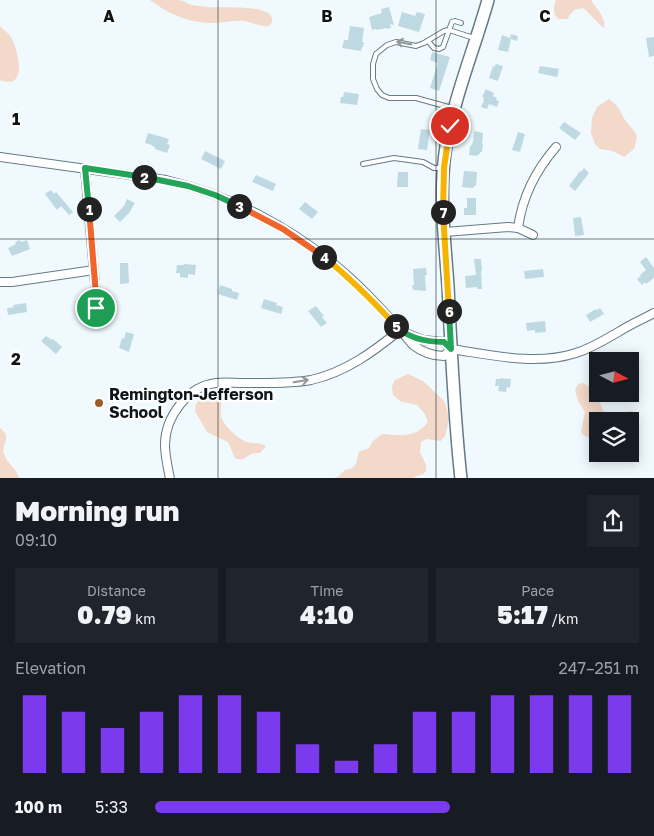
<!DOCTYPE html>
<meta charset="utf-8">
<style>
:root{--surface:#171b24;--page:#20242c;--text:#f1f3f6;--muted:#9ea1a6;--accent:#7c3aed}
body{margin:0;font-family:"Golos Text",sans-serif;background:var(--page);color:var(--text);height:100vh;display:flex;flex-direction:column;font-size:19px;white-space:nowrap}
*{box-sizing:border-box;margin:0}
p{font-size:16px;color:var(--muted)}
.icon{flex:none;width:28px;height:28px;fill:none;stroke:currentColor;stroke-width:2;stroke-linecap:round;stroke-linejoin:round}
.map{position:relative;height:478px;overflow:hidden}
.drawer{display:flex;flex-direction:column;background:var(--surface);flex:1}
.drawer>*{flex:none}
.needle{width:32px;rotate:97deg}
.controls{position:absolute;left:589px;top:352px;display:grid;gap:10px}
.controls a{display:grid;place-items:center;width:50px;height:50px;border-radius:0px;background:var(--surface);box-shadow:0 2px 12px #0003;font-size:25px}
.pin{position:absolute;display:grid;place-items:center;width:42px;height:42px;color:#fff;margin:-21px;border:2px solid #fff;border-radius:50%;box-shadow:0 1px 5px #0007}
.km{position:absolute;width:25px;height:25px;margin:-12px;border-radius:50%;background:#222;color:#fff;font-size:14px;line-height:25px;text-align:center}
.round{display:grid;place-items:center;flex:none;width:52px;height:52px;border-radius:0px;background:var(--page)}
.head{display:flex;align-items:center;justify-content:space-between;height:85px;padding:0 15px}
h1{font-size:28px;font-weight:800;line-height:38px}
.metrics{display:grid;grid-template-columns:repeat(3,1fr);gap:8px;height:85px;padding:5px 15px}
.metrics div{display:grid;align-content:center;border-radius:0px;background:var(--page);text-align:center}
.metrics b{font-size:25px;font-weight:800}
.metrics small{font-size:14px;font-weight:400}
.metrics p{font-size:14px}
.chart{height:140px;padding:10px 15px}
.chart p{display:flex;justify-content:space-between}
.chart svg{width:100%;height:90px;margin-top:5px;stroke:var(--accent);stroke-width:6}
ul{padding:0 15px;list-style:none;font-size:16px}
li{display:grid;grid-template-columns:80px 60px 1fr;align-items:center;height:38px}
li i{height:12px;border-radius:6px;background:var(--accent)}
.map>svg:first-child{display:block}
.green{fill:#f2d9c9}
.building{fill:#bfd9e3}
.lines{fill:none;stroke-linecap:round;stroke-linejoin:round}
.service-casing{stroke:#647b85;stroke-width:6}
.minor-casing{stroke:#647b85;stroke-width:10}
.secondary-casing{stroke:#647b85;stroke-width:14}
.service{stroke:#fff;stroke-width:4}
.minor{stroke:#fff;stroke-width:8}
.secondary{stroke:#fff;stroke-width:11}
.oneway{stroke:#929697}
.split-1-casing{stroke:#fff;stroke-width:10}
.split-2-casing{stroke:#fff;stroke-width:10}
.split-3-casing{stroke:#fff;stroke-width:10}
.split-4-casing{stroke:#fff;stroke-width:10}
.split-5-casing{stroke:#fff;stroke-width:10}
.split-6-casing{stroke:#fff;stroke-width:10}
.split-7-casing{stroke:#fff;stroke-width:10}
.split-8-casing{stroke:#fff;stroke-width:10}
.split-1{stroke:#f0652b;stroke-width:6}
.split-2{stroke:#22a559;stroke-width:6}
.split-3{stroke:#22a559;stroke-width:6}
.split-4{stroke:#f0652b;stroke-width:6}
.split-5{stroke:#f5b400;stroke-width:6}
.split-6{stroke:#22a559;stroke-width:6}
.split-7{stroke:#f5b400;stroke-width:6}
.split-8{stroke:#f5b400;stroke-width:6}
.grid{fill:none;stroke:#0c1518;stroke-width:1;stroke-opacity:0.55}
.poi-dot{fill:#9f5c2b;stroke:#fff;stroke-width:2}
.labels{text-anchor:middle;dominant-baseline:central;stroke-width:4.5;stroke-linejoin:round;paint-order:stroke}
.poi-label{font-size:16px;font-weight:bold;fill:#0c1518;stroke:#fff;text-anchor:start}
.grid-label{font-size:16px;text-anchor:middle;font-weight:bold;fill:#0c1518;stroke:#fff;stroke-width:4.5;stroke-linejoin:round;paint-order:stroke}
</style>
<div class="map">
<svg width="654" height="479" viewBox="0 0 654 479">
<rect width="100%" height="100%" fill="#eff9fe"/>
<g class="green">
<path d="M150 0C159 0 168 0 177 0 182 0 187 3 192 5 196 6 202 6 207 7 218 8 269 4 272 18 273 20 272 23 270 25 266 29 251 22 245 21 235 20 224 23 214 23 191 24 168 14 150 0Z"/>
<path d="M556 0H592V2C598 10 606 18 604 28 596 22 591 14 583 8L574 10 567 19H558C553 13 553 7 556 0Z"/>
<path d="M0 26C3 30 8 32 11 37 18 50 29 91 0 80Z"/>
<polygon points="609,99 618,107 625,120 635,132 637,137 634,149 624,157 613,151 600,149 595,144 591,133 592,118 597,107"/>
<path d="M408 374 423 381 444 401 447 409 449 420 445 436 441 441 426 439 421 442 420 452 426 465V471L423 474 409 479 334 478 338 477 345 470 353 468 356 463 359 452 369 448 373 441 382 434C400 435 415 439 428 422L425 414 417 405 400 401 393 395 392 386 395 380Z"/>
<path d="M583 383 596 391 602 409 608 417 631 411 635 412 633 418 629 421H598L597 438C591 438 585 438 581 432L585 412 578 401 575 390 578 384Z"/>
<path d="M216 392H218C223 400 220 408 221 416 223 425 238 439 247 442 253 444 260 442 266 446L260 453C258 453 253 453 252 454 244 457 245 462 235 458L228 442 207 432 195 411 196 404 202 395 205 394 210 395Z"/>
<path d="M0 428C14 439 0 444 4 454 7 463 16 468 19 478H0Z"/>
</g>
<g class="building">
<polygon points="389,7 394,25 390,24 391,28 387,29 386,28 377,30 376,29 372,30 369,17 382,13 381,9"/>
<polygon points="402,12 415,16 417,12 425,14 419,32 398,26"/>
<polygon points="350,26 364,28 362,42 364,42 363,47 362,47 361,51 342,48 344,40 348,40"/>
<polygon points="511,34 518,36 517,41 511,39 508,52 498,50 502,35 510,38"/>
<polygon points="654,37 654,56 649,57 646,38"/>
<polygon points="432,52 450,57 439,91 430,88 438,63 430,60"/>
<polygon points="496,64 503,66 498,81 489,78 493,66 494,67"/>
<polygon points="540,66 559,69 557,77 538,73"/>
<polygon points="486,89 494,93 493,96 497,98 496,100 499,101 497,107 489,104 487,109 481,107 484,101 483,101 484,98 482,97"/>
<polygon points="344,92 359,94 357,105 340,103 341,97 343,97"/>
<polygon points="564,122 581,133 575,140 559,128"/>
<polygon points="421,129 430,130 427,150 418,149"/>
<polygon points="474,131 483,133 482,144 483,144 482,152 480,152 480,154 478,154 478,156 469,155 470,146 471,146 473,142"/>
<polygon points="518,132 525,134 520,152 512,150"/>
<polygon points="148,133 169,139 167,144 170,145 167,153 155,149 155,147 152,146 152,145 145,143"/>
<polygon points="205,151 225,161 221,169 201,159"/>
<polygon points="584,168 589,173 575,191 569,186 580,171 581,172"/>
<polygon points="464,171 477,172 476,186 474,186 474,188 462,187"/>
<polygon points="398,172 408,172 408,187 397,187"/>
<polygon points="256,175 276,184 273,191 252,182"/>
<polygon points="51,190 54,194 56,192 73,212 69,215 61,206 57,210 45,194"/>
<polygon points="467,198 476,198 476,215 464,215 464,208 467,208"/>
<polygon points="127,199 135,203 129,213 120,222 114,216 124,206"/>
<polygon points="305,202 318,212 312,219 299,209"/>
<polygon points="581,217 584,235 575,236 573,218"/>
<polygon points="20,240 21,242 27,240 30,249 12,256 8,248 16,244 15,242"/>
<polygon points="646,257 654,268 654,278 646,284 645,282 642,285 637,279 641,276 640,275 646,270 640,262"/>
<polygon points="474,259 481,259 482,270 481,271 482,289 477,289 477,287 466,288 465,276 476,275"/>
<polygon points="120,263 128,263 129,283 120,284"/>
<polygon points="184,264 196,265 195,275 188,274 188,278 180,277 180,273 176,273 177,265 184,265"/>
<polygon points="426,268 427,275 425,275 426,291 413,290 412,285 414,285 413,269"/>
<polygon points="543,269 544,277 525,279 524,271"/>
<polygon points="220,285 232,289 232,291 239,293 237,300 218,294"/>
<polygon points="264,299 277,303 276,305 283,307 281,314 261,308"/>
<polygon points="26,303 27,312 8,315 7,308 14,307 13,305"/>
<polygon points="316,306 324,316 322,317 327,323 321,327 308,311"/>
<polygon points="600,308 604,314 590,322 586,315 596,309 597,310"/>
<polygon points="545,321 546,332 535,333 535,330 527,331 526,323"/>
<polygon points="126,332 134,334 129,352 119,348 122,338 124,339"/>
<polygon points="46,336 52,340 53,339 62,347 56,354 41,341"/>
<polygon points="500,378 511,379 510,388 507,387 506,392 498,391 499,386 495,386 496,379 500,379"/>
</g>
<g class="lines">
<defs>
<g id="service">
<polyline points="428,41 434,48 439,49 443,47 452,22 455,21 461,23"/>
<polyline points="452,108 416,98 389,98 382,95 377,89 373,79 373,64 376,54 387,45 396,42 416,46 424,43 444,31 449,30 474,38"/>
<polyline points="363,164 394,158 423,162 434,168 441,168"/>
</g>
<g id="minor">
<path d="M0 157 166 180C230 195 292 228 341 270 367 292 391 319 413 345 422 352 433 356 444 356L451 349"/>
<polyline points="85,169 96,295 95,308 89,321"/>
<path d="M518 228C522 198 536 170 556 147"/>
<polyline points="445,232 508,227 518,228 533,235"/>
<polyline points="0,282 12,282 94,270"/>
<polyline points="405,333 423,340 444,342 451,349"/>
<path d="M451 349C492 355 536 366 576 353 592 348 606 339 620 331 631 324 643 319 654 313"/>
<path d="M170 479C168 468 165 456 165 445 165 417 188 386 216 383 225 382 234 383 243 383 266 383 289 384 311 380 346 372 373 352 400 330"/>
</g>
<path id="secondary" d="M461 479C454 415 451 350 448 286 445 242 439 197 445 153 452 102 474 50 488 0"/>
</defs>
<use href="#service" class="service-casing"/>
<use href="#minor" class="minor-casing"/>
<use href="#secondary" class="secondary-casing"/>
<use href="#service" class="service"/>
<use href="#minor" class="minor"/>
<use href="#secondary" class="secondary"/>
</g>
<defs><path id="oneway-shaft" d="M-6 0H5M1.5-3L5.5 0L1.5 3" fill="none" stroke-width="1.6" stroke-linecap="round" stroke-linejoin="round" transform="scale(1.25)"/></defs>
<g class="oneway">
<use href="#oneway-shaft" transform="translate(404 43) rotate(-168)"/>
<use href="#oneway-shaft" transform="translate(301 381) rotate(-9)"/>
</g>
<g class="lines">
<defs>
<polyline id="split-1" points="89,209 96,295 96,308"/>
<polyline id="split-2" points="89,209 85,168 144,177"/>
<polyline id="split-3" points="144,177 188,186 215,195 239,206"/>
<polyline id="split-4" points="239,206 283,229 324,257"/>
<path id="split-5" d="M324 257C350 278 373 301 396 326"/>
<path id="split-6" d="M396 326C408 338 427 342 444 342L451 349 449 311"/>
<polyline id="split-7" points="443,212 449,311"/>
<polyline id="split-8" points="443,212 444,168 450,126"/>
</defs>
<use href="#split-1" class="split-1-casing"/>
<use href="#split-2" class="split-2-casing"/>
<use href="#split-3" class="split-3-casing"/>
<use href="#split-4" class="split-4-casing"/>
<use href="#split-5" class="split-5-casing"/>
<use href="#split-6" class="split-6-casing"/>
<use href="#split-7" class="split-7-casing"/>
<use href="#split-8" class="split-8-casing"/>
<use href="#split-1" class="split-1"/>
<use href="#split-2" class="split-2"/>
<use href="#split-3" class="split-3"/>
<use href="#split-4" class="split-4"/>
<use href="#split-5" class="split-5"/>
<use href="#split-6" class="split-6"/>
<use href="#split-7" class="split-7"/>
<use href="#split-8" class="split-8"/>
</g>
<path class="grid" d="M218 0V479M436 0V479M0 239H654"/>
<circle class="poi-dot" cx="99" cy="403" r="5"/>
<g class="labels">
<g class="poi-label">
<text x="109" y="394">Remington-Jefferson<tspan x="109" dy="18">School</tspan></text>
</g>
</g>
<g class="grid-label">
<text x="109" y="22">A</text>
<text x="327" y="22">B</text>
<text x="545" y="22">C</text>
<text x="16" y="125">1</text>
<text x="16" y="365">2</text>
</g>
</svg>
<div class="controls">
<a><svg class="needle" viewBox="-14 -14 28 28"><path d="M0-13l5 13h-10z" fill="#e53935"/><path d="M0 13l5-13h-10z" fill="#9ea1a6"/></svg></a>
<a><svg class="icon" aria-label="layers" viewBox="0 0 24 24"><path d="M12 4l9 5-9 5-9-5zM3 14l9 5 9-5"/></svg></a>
</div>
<div class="pin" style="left:96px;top:308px;background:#1e9e55"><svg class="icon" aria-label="arrive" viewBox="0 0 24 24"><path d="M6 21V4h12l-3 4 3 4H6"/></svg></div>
<div class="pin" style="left:450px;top:126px;background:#d93025"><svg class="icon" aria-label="check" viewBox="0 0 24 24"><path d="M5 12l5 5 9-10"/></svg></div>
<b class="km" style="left:89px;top:209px">1</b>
<b class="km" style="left:144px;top:177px">2</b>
<b class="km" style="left:239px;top:206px">3</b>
<b class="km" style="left:324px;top:257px">4</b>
<b class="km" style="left:396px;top:326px">5</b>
<b class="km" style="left:449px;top:311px">6</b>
<b class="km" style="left:443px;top:212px">7</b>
</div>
<section class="drawer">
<div class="head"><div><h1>Morning run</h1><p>09:10</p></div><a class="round"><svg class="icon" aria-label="share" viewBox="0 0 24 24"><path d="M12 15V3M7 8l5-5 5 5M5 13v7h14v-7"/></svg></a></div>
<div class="metrics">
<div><p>Distance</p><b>0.79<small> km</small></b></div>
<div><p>Time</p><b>4:10</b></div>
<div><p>Pace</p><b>5:17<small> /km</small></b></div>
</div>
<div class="chart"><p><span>Elevation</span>247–251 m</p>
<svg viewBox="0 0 160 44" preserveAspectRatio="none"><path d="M5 44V6M15 44V14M25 44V22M35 44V14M45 44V6M55 44V6M65 44V14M75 44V30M85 44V38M95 44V30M105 44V14M115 44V14M125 44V6M135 44V6M145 44V6M155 44V6"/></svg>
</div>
<ul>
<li><b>100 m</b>5:33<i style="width:61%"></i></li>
</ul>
</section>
